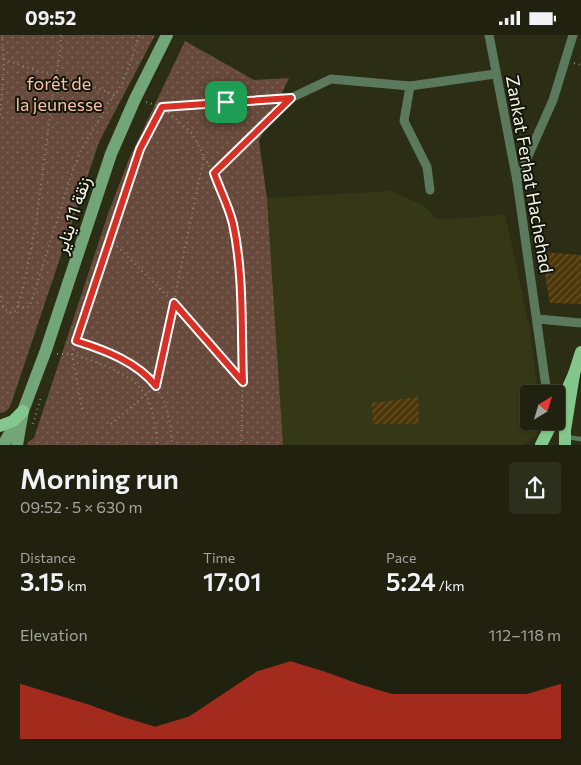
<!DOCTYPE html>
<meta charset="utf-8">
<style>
:root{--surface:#20220f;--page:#2d2f1d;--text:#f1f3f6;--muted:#a2a49e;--line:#3d3f2f;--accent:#d93025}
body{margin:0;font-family:Commissioner,Vazirmatn,sans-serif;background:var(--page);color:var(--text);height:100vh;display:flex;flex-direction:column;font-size:19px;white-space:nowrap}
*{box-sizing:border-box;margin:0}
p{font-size:16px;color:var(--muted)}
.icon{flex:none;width:28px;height:28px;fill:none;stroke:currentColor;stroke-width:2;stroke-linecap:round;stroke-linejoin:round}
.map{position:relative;height:410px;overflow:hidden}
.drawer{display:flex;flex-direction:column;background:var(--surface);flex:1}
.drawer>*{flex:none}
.needle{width:32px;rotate:38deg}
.fabs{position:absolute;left:520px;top:350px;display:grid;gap:10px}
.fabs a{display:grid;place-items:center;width:45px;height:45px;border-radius:5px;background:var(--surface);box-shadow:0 1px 4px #0004,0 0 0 1px var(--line);font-size:25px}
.pin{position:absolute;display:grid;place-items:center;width:42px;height:42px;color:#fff;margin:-21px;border-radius:10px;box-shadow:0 2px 8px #0006}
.round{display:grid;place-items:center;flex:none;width:52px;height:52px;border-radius:5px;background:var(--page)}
.head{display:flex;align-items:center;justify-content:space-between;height:85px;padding:0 20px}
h1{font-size:28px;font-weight:600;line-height:38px}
.figures{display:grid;grid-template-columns:repeat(3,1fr);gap:8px;height:85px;padding:5px 20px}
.figures div{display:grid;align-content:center}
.figures b{font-size:25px;font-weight:600}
.figures small{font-size:14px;font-weight:400}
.figures p{font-size:14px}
.chart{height:140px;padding:10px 20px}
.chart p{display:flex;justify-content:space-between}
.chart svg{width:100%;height:90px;margin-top:5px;fill:var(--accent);opacity:.7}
.status{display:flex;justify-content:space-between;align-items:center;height:35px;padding:0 25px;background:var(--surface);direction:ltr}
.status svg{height:14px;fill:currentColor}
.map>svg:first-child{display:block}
.built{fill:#343816}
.park{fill:url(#park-dots)}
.building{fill:url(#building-hatch)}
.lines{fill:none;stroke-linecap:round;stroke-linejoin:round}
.path{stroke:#888b75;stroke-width:2;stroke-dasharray:1 4;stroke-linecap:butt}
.service{stroke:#5a795d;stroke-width:4.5}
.minor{stroke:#5a795d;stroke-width:9}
.secondary{stroke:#72a577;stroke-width:12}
.primary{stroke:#84c78c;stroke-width:12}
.route-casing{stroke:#fff;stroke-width:10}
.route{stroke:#d93025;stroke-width:6}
.labels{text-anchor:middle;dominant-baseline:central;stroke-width:4;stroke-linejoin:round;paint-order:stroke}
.park-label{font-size:18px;fill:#fbc1a4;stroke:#14150a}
.street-label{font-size:18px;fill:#f4f7e6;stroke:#14150a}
</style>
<div class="status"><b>09:52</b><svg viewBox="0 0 49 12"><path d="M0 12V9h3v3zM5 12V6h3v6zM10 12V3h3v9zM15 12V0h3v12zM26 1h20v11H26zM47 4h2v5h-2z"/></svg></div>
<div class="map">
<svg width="581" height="410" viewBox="0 0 581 410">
<defs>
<pattern id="park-dots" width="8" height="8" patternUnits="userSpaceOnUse" patternTransform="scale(1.25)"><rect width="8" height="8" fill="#674a3b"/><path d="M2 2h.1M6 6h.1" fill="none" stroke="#7d6557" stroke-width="1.8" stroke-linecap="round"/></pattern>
<pattern id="building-hatch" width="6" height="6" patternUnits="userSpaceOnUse" patternTransform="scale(1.25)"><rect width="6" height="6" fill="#4d3709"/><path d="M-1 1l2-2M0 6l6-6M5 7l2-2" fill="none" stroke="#67552d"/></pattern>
</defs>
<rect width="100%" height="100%" fill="#2b2e14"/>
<polygon class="built" points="391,156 423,170 437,184 469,183 505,179 530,296 538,359 529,359 529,386 538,386 537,400 524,410 283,410 267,163"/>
<g class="park">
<polygon points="0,0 155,0 99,107 10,372 5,377 0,378"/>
<polygon points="185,6 254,45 289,43 259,106 267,163 283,410 27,410 28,407 34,403 109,176 129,124"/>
</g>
<g class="building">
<polygon points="541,217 581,220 581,269 550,268"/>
<polygon points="418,362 419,389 373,389 372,368"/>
</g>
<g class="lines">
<g class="path">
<path d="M4 24C40 39 79 45 115 60"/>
<polyline points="574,28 581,30"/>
<path d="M146 67 162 72 140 114 72 319C96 327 132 337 146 361 154 375 156 394 157 410"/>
<polyline points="162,72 282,63"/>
<polyline points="0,80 4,33 2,0"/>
<path d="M204 122C215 140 229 168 233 189 239 217 240 247 241 276 242 321 243 365 241 410"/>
<polyline points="214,138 285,69"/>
<polyline points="110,204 174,268 243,347"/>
<path d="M0 261C2 270 3 274 12 278L17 274 24 249 36 188 54 50 60 19 61 0"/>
<polyline points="18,271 25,273 30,271 71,141 81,115 109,68 122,49 132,23 139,0"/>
<path d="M76 307C119 318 158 335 169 383 171 392 171 401 172 410"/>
<polyline points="57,319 72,319 82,375"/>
<polyline points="33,389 41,362"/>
<polyline points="111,389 156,351 204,122 193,99 162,72"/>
</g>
<polyline class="service" points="566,402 581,404"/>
<g class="minor">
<polyline points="489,0 517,146 547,359"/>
<polyline points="410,51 404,86 427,132 430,155"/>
<polyline points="291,63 331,44 410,51 495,39"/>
<polyline points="517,146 553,65 573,0"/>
<polyline points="538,284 581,288"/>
</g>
<g class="secondary">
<polyline points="3,410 19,383"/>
<polyline points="17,410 23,376 46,315 111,119 135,64 167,0"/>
</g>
<g class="primary">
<polyline points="556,380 574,339 581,317"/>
<polyline points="0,391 13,386 23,376"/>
<polyline points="541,410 553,386"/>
<polyline points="565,410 565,395 574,339"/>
</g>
</g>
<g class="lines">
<defs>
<path id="route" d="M291 63 214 138C220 155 229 172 233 189 244 240 241 295 243 347L174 268 156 351C137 327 105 315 76 306L140 114 162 72Z"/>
</defs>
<use href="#route" class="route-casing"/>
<use href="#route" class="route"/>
</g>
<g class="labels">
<g class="park-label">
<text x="59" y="48">forêt de<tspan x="59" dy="21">la jeunesse</tspan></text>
</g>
<g class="street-label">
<text transform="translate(530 139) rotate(80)">Zankat Ferhat Hachehad</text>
<text transform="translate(72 180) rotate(-72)">زنقة 11 يناير</text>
</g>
</g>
</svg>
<div class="fabs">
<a><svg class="needle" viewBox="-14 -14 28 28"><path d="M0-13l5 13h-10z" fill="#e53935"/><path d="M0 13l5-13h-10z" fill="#a2a49e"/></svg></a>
</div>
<div class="pin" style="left:226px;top:67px;background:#1e9e55"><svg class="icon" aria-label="arrive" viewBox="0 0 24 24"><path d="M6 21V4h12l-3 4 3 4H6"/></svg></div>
</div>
<section class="drawer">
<div class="head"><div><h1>Morning run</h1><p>09:52 · 5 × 630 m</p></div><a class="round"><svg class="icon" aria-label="share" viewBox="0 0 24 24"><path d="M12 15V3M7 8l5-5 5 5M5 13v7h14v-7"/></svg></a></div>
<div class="figures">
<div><p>Distance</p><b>3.15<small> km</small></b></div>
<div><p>Time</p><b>17:01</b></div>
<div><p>Pace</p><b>5:24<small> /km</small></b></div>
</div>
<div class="chart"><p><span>Elevation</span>112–118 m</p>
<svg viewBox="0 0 160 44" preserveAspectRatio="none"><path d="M0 44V17L10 22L20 27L30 33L40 38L50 33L60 22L70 11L80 6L90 11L100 17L110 22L120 22L130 22L140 22L150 22L160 17V44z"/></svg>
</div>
</section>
